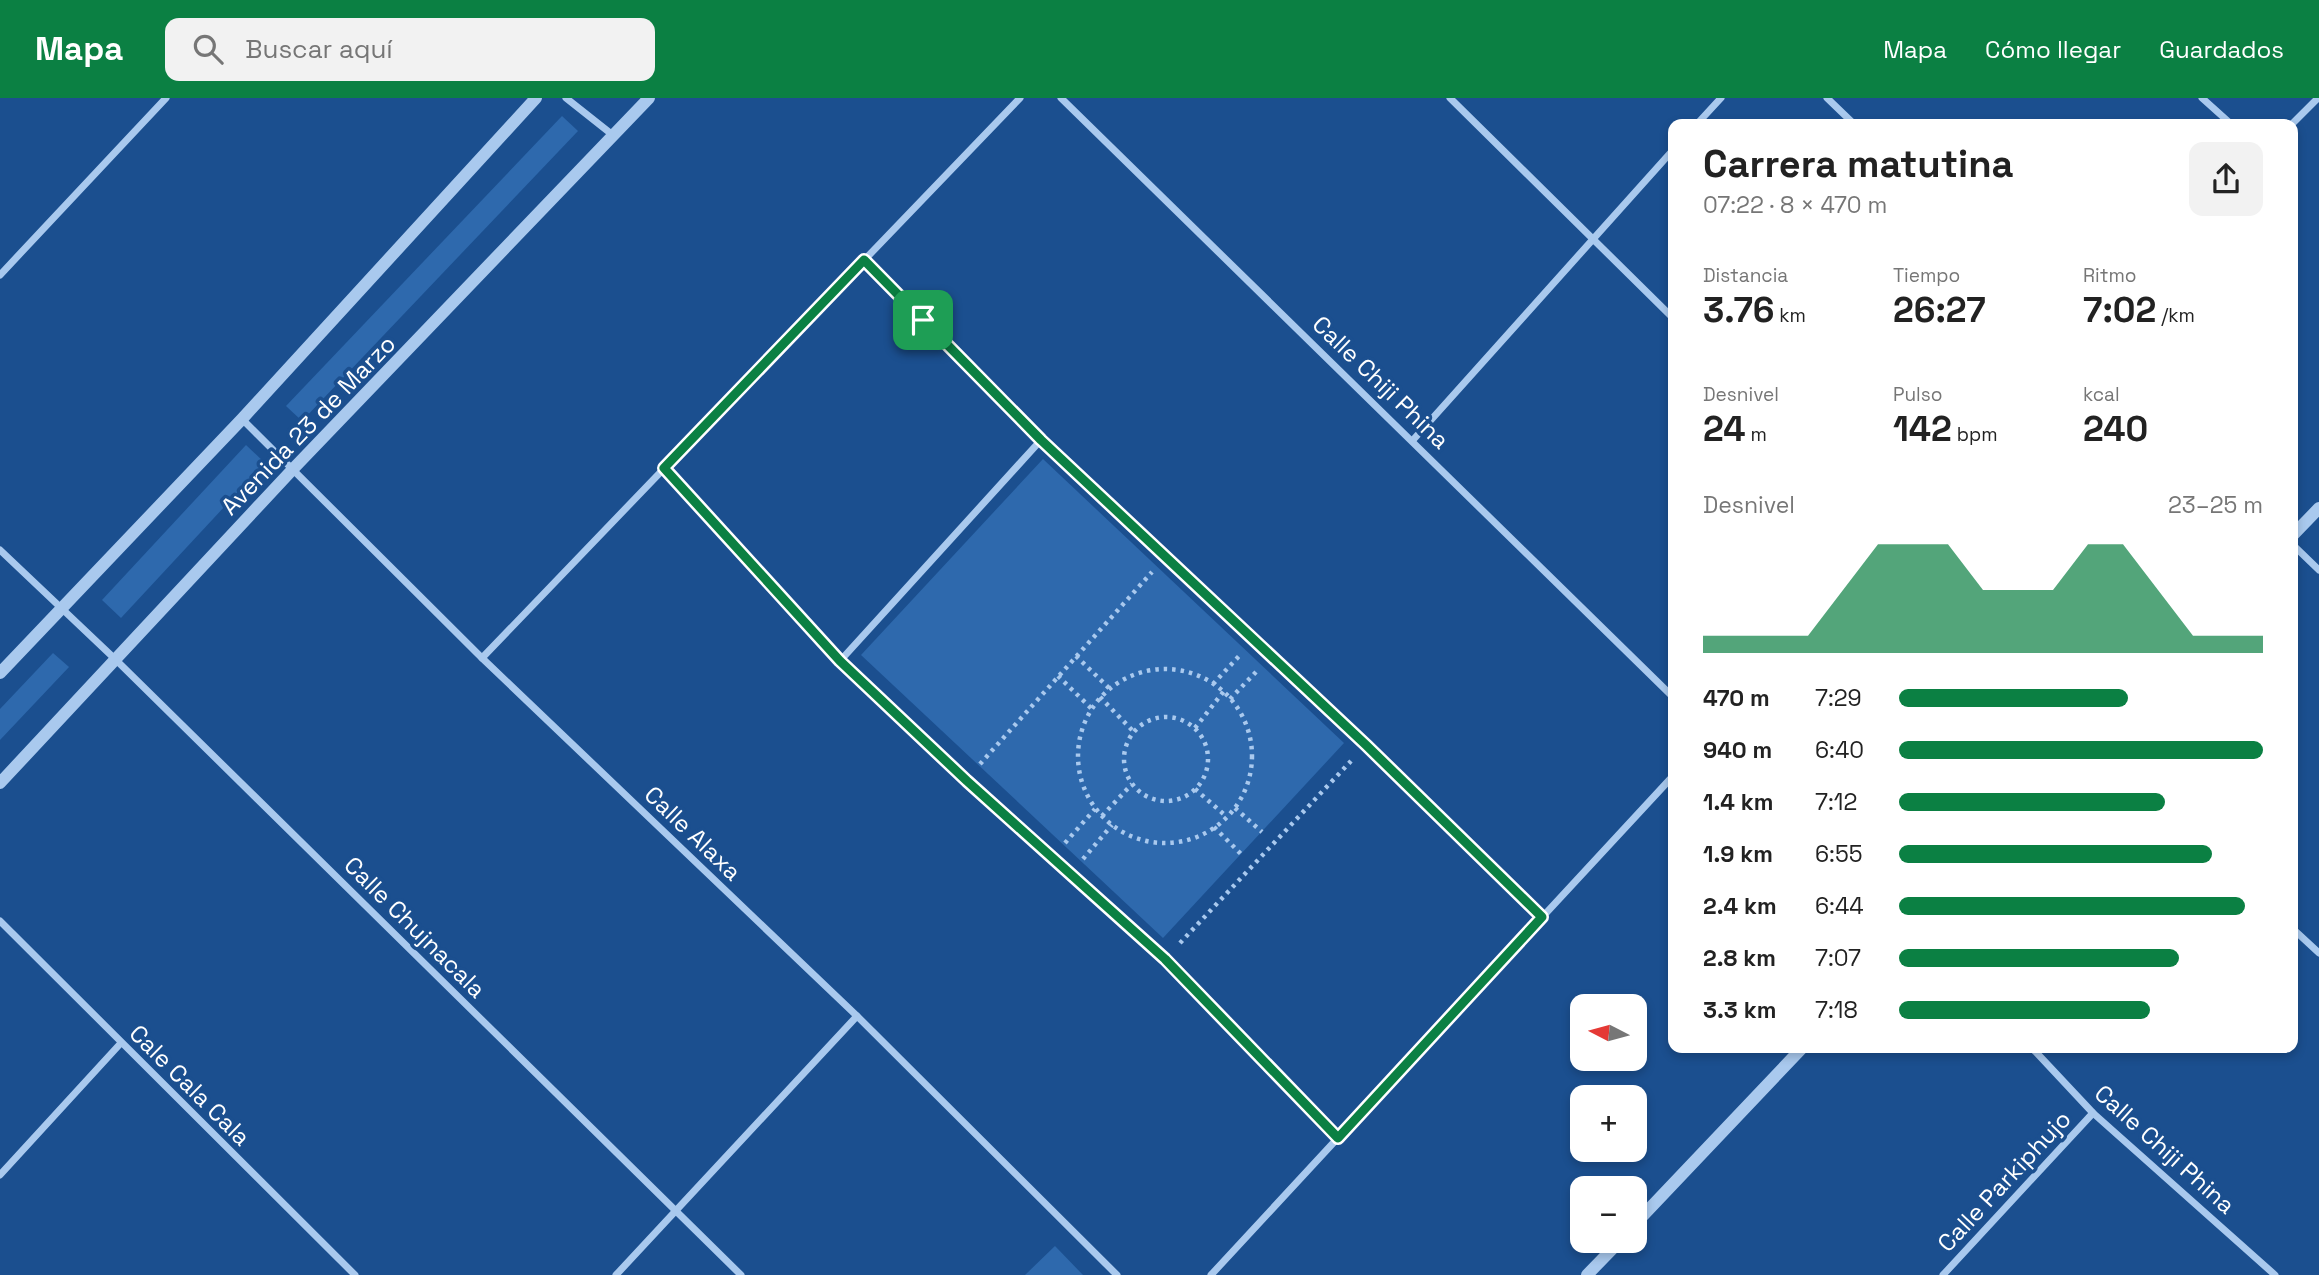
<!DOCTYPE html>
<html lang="es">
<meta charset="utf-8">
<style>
:root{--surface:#fff;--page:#f2f2f2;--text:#222;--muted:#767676;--accent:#0b8043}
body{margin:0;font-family:"Space Grotesk",sans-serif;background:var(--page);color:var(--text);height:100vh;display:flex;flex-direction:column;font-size:26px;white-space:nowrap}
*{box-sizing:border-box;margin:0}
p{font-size:23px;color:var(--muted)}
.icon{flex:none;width:38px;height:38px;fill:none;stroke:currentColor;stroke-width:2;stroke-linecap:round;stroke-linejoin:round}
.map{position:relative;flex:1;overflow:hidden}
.details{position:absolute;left:1668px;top:21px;width:630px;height:934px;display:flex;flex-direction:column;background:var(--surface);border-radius:14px;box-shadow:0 4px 10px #0003}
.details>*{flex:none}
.needle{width:46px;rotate:276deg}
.controls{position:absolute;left:1570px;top:896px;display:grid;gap:14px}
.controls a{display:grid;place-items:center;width:77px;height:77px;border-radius:14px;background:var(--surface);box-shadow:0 4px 10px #0003;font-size:35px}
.pin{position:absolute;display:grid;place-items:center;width:60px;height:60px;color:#fff;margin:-30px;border-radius:14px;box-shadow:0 4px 10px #0006}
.round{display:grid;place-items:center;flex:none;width:74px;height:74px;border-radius:14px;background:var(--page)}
.headline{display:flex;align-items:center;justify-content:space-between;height:119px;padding:0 35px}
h1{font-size:38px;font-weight:700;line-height:52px}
.metrics{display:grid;grid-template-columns:repeat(3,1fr);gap:10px;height:119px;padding:7px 35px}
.metrics div{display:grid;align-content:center}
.metrics b{font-size:35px;font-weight:700}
.metrics small{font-size:19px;font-weight:400}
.metrics p{font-size:19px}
.chart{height:196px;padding:14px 35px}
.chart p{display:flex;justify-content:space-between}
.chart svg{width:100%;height:126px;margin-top:7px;fill:var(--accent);opacity:.7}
ul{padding:0 35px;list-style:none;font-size:23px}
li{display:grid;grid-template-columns:112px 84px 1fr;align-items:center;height:52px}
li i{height:18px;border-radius:9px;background:var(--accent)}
header{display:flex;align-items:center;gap:42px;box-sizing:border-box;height:98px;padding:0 35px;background:var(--accent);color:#fff}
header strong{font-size:33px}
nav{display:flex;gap:38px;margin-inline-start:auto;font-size:24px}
.search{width:490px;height:63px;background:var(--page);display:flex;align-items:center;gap:18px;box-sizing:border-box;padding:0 24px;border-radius:14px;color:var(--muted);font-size:26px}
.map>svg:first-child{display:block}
.green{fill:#2e69ad}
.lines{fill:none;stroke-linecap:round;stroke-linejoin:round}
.path{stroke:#a9c9ee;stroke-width:4.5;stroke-dasharray:3.5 5;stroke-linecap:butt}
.minor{stroke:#a9c9ee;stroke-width:7}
.tertiary{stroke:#a9c9ee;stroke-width:12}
.route-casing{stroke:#fff;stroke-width:14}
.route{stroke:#0b8043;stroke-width:9}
.labels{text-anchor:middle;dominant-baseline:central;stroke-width:7;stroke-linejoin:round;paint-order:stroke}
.street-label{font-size:24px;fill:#fff;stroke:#1b4f8f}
</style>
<header>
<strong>Mapa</strong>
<div class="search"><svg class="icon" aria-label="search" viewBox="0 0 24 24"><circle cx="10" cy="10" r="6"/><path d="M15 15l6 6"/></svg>Buscar aquí</div>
<nav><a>Mapa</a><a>Cómo llegar</a><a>Guardados</a></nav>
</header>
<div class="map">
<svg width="2319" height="1177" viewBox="0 0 2319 1177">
<rect width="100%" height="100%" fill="#1b4f8f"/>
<g class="green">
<polygon points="562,18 578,33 302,323 286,308"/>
<polygon points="246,347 265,365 121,520 102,502"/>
<polygon points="1043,361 1344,645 1163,840 861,557"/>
<polygon points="53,555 69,569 0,642 0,611"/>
<polygon points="1055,1148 1083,1177 1025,1177"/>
</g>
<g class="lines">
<g class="path">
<polyline points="1076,558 1110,591"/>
<circle cx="1165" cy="658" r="87"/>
<polyline points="1058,578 1092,611"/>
<polyline points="1213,586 1241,556"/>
<polyline points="1100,599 1133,633"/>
<polyline points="1230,601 1256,574"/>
<circle cx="1166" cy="661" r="42"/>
<polyline points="1195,630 1224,593"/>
<polyline points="980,666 1152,474"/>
<polyline points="1195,691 1227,719"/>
<polyline points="1235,710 1262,734"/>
<polyline points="1102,718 1132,686"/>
<polyline points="1214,729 1241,756"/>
<polyline points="1065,745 1095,711"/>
<polyline points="1083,761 1112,727"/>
<polyline points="1180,845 1351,663"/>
</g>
<g class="minor">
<polyline points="566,0 614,38"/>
<polyline points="1061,0 1673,599"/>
<polyline points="1450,0 1673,220"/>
<polyline points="1827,0 1854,26"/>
<polyline points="2202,0 2231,26"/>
<polyline points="1697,26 1721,0"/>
<polyline points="2292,26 2318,0"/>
<polyline points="864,162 1041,342 1366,647 1542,819"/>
<polyline points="0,177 166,0"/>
<polyline points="242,321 482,560 857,918 1117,1177"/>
<polyline points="1413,342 1673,52"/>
<polyline points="664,370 840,563 966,683 1165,861 1338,1040"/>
<polyline points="2292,446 2319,472"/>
<polyline points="0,452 115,561 741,1177"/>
<polyline points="482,560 1020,0"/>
<polyline points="840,563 1041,342"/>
<polyline points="0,823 355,1177"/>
<polyline points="2292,830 2319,855"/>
<polyline points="2032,950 2093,1015 2275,1177"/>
<polyline points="0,1077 120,946"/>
<polyline points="616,1177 857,918"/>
<polyline points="1211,1177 1673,678"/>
<polyline points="1943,1177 2093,1015"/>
</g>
<g class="tertiary">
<polyline points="2292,438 2319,410"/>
<polyline points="0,575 242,321 536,0"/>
<polyline points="0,685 293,371 649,0"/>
<polyline points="1634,1127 1802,950"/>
<polyline points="1587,1177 1620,1143"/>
</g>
</g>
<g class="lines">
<defs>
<polygon id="route" points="864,162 1041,342 1366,647 1542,819 1338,1040 1165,861 967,683 840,563 664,370"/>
</defs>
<use href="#route" class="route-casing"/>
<use href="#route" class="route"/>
</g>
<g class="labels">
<g class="street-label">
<text transform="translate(1381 284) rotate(44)">Calle Chiji Phina</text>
<text transform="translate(308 327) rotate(-46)">Avenida 23 de Marzo</text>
<text transform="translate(693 735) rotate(44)">Calle Alaxa</text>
<text transform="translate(415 829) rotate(45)">Calle Chujnacala</text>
<text transform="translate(190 987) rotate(45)">Cale Cala Cala</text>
<text transform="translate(2165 1051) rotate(42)">Calle Chiji Phina</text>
<text transform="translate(2004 1083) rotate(-47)">Calle Parkiphujo</text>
</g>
</g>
</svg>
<div class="controls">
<a><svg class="needle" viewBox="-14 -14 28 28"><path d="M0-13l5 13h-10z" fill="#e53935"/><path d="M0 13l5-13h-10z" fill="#767676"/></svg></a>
<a>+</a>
<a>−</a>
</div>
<div class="pin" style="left:923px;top:222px;background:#1e9e55"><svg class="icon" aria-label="arrive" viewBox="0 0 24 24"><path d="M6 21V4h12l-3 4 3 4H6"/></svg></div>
<section class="details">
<div class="headline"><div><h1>Carrera matutina</h1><p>07:22 · 8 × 470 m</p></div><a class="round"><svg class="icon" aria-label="share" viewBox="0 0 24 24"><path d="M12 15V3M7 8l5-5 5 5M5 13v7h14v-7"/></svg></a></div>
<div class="metrics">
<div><p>Distancia</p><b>3.76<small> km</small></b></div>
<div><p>Tiempo</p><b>26:27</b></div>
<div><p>Ritmo</p><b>7:02<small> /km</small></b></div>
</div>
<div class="metrics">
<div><p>Desnivel</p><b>24<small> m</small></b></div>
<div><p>Pulso</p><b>142<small> bpm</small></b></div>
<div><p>kcal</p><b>240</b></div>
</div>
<div class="chart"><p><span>Desnivel</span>23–25 m</p>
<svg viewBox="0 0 160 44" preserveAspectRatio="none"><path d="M0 44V38L10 38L20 38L30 38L40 22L50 6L60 6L70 6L80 22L90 22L100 22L110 6L120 6L130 22L140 38L150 38L160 38V44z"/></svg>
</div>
<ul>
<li><b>470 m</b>7:29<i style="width:63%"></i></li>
<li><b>940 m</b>6:40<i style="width:100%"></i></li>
<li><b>1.4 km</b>7:12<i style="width:73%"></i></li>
<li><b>1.9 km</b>6:55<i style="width:86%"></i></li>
<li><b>2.4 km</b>6:44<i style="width:95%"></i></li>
<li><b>2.8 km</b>7:07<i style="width:77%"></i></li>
<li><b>3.3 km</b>7:18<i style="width:69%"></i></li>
</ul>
</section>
</div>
